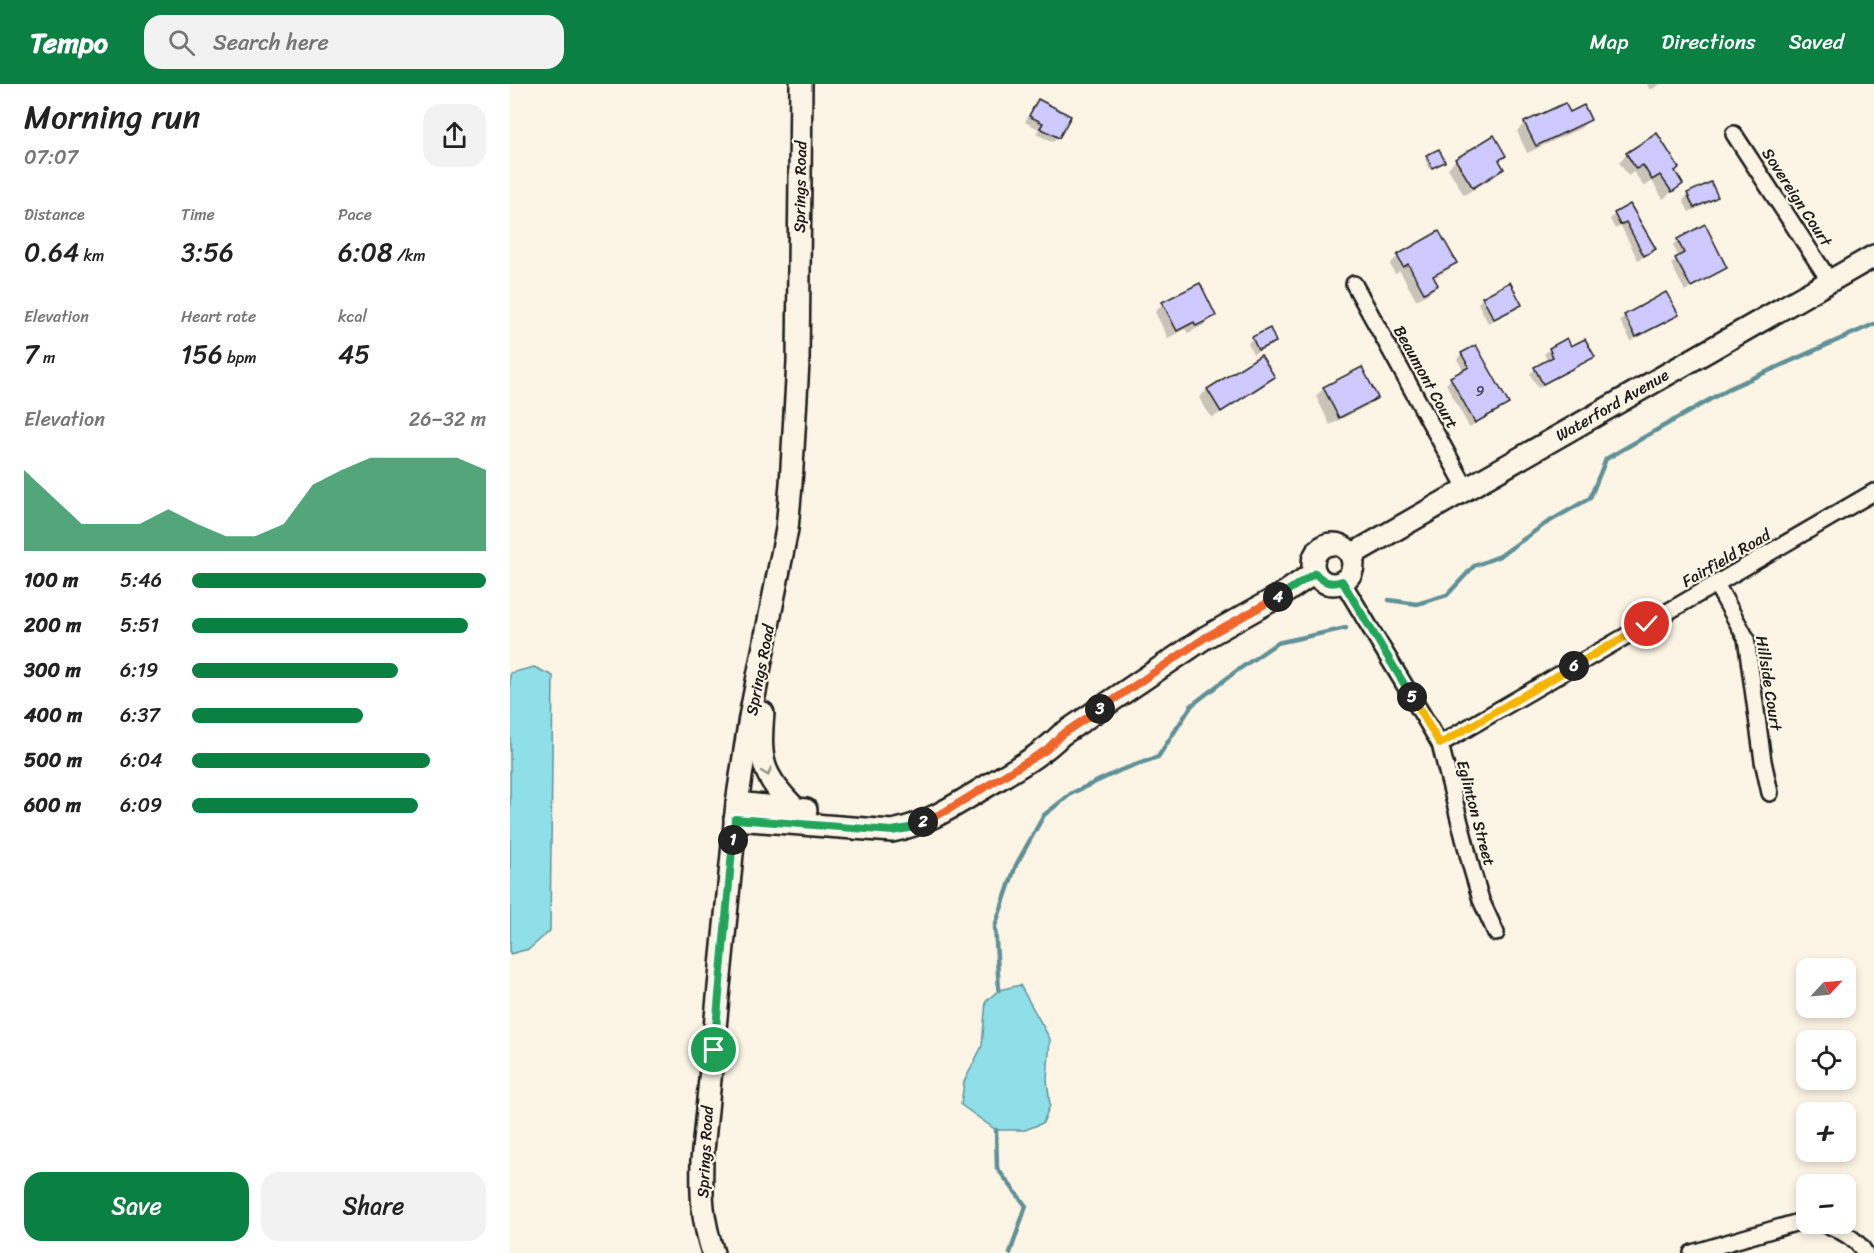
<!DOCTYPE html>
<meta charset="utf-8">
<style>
:root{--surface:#fff;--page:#f2f2f2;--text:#222;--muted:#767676;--accent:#0b8043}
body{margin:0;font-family:Sriracha,sans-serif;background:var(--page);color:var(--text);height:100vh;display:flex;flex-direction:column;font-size:22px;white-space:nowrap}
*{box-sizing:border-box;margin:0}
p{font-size:20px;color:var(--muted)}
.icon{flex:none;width:33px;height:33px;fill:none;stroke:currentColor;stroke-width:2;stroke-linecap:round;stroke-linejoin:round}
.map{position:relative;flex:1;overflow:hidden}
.details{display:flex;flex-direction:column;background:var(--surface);width:510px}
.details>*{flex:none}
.needle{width:39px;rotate:64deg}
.controls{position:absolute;left:1286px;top:874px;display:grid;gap:12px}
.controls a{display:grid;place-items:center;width:60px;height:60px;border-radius:12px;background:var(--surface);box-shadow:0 3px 9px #0003;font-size:30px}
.pin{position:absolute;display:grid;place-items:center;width:51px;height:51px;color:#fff;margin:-26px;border:3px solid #fff;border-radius:50%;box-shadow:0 2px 6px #0007}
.km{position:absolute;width:30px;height:30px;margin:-15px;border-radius:50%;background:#222;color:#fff;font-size:16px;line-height:30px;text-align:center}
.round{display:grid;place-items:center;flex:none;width:63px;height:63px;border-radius:18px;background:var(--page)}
.headline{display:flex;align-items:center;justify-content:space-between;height:102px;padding:0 24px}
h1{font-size:33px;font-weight:600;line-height:45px}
.metrics{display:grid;grid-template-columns:repeat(3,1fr);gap:9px;height:102px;padding:6px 24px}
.metrics div{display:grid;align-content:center}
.metrics b{font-size:26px;font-weight:600}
.metrics small{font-size:16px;font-weight:400}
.metrics p{font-size:16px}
.chart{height:168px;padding:12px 24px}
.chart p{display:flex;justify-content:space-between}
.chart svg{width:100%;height:108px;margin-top:6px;fill:var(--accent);opacity:.7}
.action{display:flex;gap:12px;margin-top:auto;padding:12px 24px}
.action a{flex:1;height:69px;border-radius:18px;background:var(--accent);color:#fff;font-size:24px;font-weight:600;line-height:69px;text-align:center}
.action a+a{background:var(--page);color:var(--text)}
ul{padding:0 24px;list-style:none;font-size:20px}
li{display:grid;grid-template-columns:96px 72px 1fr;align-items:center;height:45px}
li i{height:15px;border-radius:8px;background:var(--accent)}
header{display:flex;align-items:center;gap:36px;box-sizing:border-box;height:84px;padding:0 30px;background:var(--accent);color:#fff}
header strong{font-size:28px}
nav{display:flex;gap:33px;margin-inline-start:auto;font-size:21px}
.search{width:420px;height:54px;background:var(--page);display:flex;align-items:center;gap:15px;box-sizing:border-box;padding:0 21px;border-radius:18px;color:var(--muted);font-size:22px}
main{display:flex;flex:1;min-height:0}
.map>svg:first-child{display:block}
.water{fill:#8fdfe9;stroke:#619197;stroke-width:1.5}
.shadow{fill:#0003;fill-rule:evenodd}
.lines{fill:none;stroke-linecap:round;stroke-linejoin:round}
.stream{stroke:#619197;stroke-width:4.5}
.building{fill:#cecafd;stroke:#1c1c1c;stroke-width:1.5}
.street-casing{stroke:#1c1c1c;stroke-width:20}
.secondary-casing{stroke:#1c1c1c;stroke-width:26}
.street{stroke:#fcf5e5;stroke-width:15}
.secondary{stroke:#fcf5e5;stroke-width:21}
.oneway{stroke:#97938b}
.split-1-casing{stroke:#fff;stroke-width:12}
.split-2-casing{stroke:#fff;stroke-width:12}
.split-3-casing{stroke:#fff;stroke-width:12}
.split-4-casing{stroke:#fff;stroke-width:12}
.split-5-casing{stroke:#fff;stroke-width:12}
.split-6-casing{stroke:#fff;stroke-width:12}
.split-7-casing{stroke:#fff;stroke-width:12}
.split-1{stroke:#22a559;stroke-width:8}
.split-2{stroke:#22a559;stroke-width:8}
.split-3{stroke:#f0652b;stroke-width:8}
.split-4{stroke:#f0652b;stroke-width:8}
.split-5{stroke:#22a559;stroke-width:8}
.split-6{stroke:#f5b400;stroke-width:8}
.split-7{stroke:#f5b400;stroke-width:8}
.labels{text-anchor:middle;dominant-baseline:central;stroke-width:4.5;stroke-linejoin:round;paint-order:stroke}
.number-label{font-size:14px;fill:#484854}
.street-label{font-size:16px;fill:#1c1c1c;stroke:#fcf5e5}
</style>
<header>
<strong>Tempo</strong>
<div class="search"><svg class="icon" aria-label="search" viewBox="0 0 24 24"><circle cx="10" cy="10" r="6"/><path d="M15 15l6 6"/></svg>Search here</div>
<nav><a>Map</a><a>Directions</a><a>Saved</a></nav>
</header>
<main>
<section class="details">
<div class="headline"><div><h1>Morning run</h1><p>07:07</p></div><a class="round"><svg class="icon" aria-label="share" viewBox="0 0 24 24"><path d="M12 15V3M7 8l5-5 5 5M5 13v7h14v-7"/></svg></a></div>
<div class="metrics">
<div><p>Distance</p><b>0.64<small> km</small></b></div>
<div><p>Time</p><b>3:56</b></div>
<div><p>Pace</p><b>6:08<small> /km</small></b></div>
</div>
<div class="metrics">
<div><p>Elevation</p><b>7<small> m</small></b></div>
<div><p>Heart rate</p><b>156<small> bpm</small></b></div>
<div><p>kcal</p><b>45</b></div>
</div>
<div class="chart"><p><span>Elevation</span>26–32 m</p>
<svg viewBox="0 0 160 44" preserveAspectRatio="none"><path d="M0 44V11L10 22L20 33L30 33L40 33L50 27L60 33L70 38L80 38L90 33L100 17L110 11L120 6L130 6L140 6L150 6L160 11V44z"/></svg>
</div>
<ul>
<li><b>100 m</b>5:46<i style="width:100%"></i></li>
<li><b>200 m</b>5:51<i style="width:94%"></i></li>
<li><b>300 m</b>6:19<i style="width:70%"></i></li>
<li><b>400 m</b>6:37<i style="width:58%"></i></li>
<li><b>500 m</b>6:04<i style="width:81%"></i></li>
<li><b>600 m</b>6:09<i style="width:77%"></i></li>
</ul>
<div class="action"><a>Save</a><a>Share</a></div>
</section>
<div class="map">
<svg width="1364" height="1169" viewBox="0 0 1364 1169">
<rect width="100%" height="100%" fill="#fcf5e5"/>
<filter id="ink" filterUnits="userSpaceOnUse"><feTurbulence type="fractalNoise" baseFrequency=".0167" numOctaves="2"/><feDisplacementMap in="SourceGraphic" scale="12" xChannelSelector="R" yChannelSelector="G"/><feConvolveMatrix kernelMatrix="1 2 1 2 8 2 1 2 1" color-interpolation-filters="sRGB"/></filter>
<g filter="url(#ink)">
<g class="water">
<polygon points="24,583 43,592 40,847 19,865 0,870 0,589"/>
<polygon points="510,901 540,955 537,996 540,1021 533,1039 515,1046 486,1046 451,1021 454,998 472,962 476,917 489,906"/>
</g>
<g class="shadow">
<polygon points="1137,0 1151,0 1140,6"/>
<polygon points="528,17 548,53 543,58 526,50 529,45 515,38 523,22"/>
<polygon points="1059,30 1079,36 1071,44 1017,69 1007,47 1015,39"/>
<polygon points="1117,70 1164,88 1172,100 1153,115 1142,97 1134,103 1124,88 1118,92 1109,78"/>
<polygon points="995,72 988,78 992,85 984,93 954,111 938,84 946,76"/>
<polygon points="917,73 931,79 920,85 915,75"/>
<polygon points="1178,111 1206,113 1201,118 1179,128 1173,116"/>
<polygon points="1120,122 1145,165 1140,170 1128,176 1111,142 1105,145 1100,135 1105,130"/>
<polygon points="1168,156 1215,183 1210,188 1175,207 1161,180 1169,174 1163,161"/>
<path d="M888 172 945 179 937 187 923 195 927 201 919 209 906 216 890 187 885 190 880 180ZM938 183V186L918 197 916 195Z"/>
<polygon points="973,214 1010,221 1005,226 978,239 968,219"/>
<polygon points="653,220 704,232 696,240 678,249 675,245 658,254 645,228"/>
<polygon points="1167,231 1162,236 1121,257 1110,237 1115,232"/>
<polygon points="743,254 764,257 759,262 743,270 738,259"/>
<polygon points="1057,256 1061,264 1083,272 1078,277 1028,304 1020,290 1025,285 1038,277 1034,270 1040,265"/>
<polygon points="952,270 997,320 992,325 959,343 936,300 941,295 954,288 947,275"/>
<polygon points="750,273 763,293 755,301 702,334 689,314 697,306"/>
<polygon points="851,285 866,313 858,321 820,341 806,312 814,304"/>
</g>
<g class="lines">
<g class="stream">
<polyline points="879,516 907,520 937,511 964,482 990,472 1035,440 1080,414 1096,375 1220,304 1364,240"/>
<polyline points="489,906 485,842 506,781 534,731 562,709 611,686 648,673 682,621 725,588 767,559 836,544"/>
<polyline points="486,1046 487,1084 516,1122 500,1169"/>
</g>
</g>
<g class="building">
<polygon points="528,15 561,32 549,54 530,44 533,39 519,32"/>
<polygon points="1055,19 1060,28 1074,21 1081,36 1026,62 1014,38"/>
<polygon points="1147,49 1169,84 1165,87 1173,100 1162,108 1150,91 1142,96 1133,81 1126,85 1116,69"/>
<polygon points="984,51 996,72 989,76 994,85 963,104 945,75"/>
<polygon points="929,65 935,78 922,84 916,71"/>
<polygon points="1201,98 1208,113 1184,124 1177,109"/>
<polygon points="1120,120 1146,165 1134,172 1116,138 1110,141 1104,129"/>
<polygon points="1195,140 1217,184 1181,203 1165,174 1174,169 1167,155"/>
<polygon points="929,147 947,179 923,192 928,201 914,209 898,180 893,183 887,171"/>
<polygon points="1000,198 1012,221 984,235 972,213"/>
<polygon points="690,199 706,232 686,242 684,238 667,247 652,218"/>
<polygon points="1156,208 1169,231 1126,253 1114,231"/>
<polygon points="760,244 766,258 748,266 742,253"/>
<polygon points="1057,254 1061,262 1075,255 1085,273 1033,300 1024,283 1043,273 1039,264"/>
<polygon points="966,261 999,320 965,339 940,293 959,283 951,269"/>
<polygon points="751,271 765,293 711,328 697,305"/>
<polygon points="852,283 868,314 829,334 813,303"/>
</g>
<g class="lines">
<defs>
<g id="street">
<polyline points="1224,50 1319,196"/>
<polyline points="844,200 956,404"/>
<polyline points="832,497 930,660 961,782 971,816 986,849"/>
<polyline points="1206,500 1236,554 1253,677 1260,709"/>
<polyline points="930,660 1364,408"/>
<path d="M1315 1140C1329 1145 1348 1156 1355 1169"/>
<polyline points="1182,1169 1292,1137 1296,1137"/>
</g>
<g id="secondary">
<circle cx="823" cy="480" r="20"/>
<polyline points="841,471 1364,172"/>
<path d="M253 629C249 676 251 691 286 725"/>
<polyline points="227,719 296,726"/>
<path d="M225 735 382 747C419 740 450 718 482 699 507 684 531 671 551 651L696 553 773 510 805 488"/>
<path d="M203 1169C192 1134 191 1113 192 1077L227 719 240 633 277 445 281 400 288 278 291 0"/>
</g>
</defs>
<use href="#street" class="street-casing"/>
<use href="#secondary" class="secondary-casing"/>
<use href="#street" class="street"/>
<use href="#secondary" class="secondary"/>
</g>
<defs><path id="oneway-chevron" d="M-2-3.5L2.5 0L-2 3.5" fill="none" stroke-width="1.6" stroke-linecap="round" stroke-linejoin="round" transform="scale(1.5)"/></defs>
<use class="oneway" href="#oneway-chevron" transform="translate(257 688) rotate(69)"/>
</g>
<g class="lines" filter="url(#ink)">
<defs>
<polyline id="split-1" points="204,966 223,756"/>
<polyline id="split-2" points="223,756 225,735 382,747 399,744 413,738"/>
<polyline id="split-3" points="413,738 436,727 536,666 551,651 590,625"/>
<polyline id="split-4" points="590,625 696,553 768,513"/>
<path id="split-5" d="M768 513 805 489C813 498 820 501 832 497L902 613"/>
<polyline id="split-6" points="902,613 930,660 1064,582"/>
<polyline id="split-7" points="1064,582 1137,540"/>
</defs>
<use href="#split-1" class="split-1-casing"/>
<use href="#split-2" class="split-2-casing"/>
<use href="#split-3" class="split-3-casing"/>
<use href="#split-4" class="split-4-casing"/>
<use href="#split-5" class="split-5-casing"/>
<use href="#split-6" class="split-6-casing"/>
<use href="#split-7" class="split-7-casing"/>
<use href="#split-1" class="split-1"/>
<use href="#split-2" class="split-2"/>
<use href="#split-3" class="split-3"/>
<use href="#split-4" class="split-4"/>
<use href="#split-5" class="split-5"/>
<use href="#split-6" class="split-6"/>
<use href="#split-7" class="split-7"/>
</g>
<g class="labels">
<g class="number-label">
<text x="970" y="307">9</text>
</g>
<g class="street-label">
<text transform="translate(290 103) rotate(-89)">Springs Road</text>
<text transform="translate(1287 113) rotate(57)">Sovereign Court</text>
<text transform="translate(916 293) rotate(61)">Beaumont Court</text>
<text transform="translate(1102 321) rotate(-30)">Waterford Avenue</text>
<text transform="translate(1216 474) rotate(-30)">Fairfield Road</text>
<text transform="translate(250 586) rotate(-79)">Springs Road</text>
<text transform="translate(1259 599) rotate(81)">Hillside Court</text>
<text transform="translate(966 729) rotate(75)">Eglinton Street</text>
<text transform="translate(195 1068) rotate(-87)">Springs Road</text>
</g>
</g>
</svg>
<div class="controls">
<a><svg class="needle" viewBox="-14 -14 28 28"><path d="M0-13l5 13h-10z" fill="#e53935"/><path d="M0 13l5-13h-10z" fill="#767676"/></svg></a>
<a><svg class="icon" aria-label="locate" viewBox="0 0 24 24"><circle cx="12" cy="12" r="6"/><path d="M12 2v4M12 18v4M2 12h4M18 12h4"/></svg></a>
<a>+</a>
<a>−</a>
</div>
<div class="pin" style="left:204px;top:966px;background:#1e9e55"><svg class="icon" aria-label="arrive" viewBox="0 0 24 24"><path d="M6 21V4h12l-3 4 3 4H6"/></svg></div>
<div class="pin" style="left:1137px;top:540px;background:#d93025"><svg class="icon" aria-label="check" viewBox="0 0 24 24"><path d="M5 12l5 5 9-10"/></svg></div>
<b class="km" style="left:223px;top:756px">1</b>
<b class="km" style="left:413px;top:738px">2</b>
<b class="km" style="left:590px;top:625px">3</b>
<b class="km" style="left:768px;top:513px">4</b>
<b class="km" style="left:902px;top:613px">5</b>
<b class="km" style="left:1064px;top:582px">6</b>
</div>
</main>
